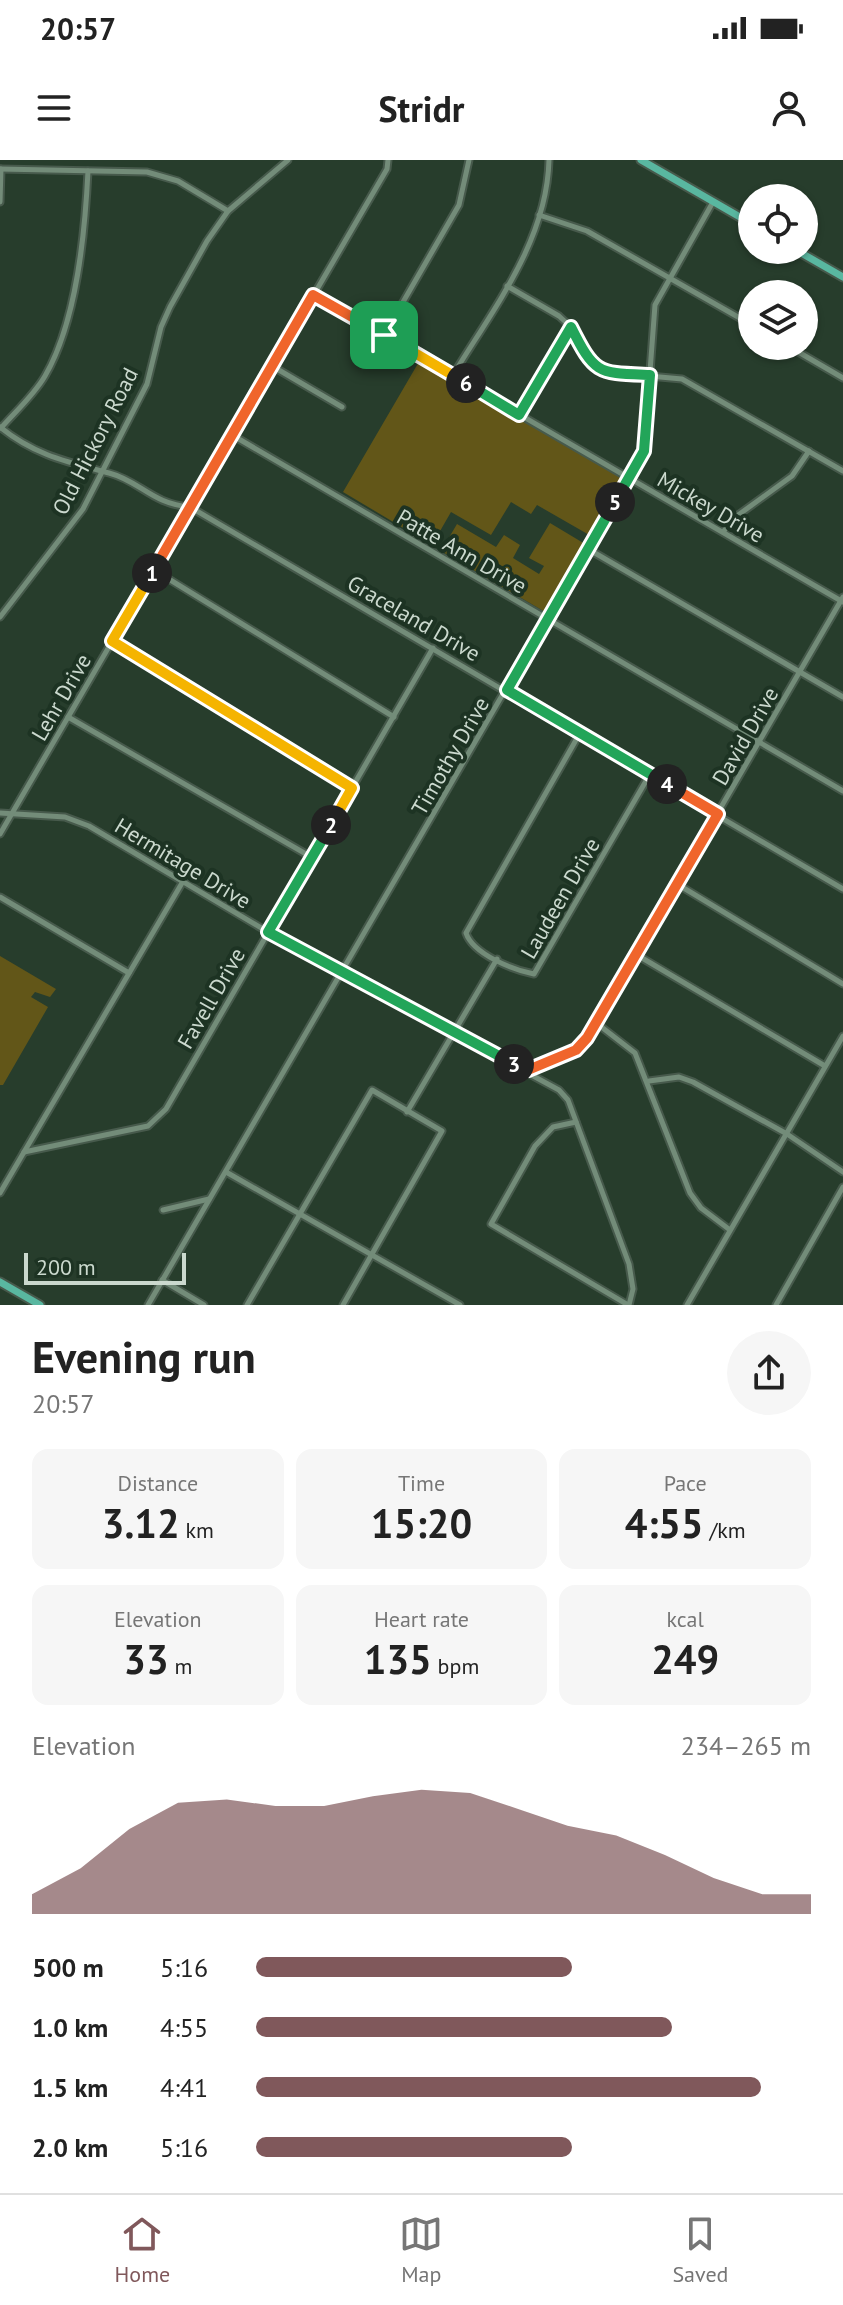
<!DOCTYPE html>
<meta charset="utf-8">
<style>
:root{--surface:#fff;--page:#f6f6f6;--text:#222;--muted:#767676;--line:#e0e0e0;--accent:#80585b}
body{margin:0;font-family:"PT Sans",sans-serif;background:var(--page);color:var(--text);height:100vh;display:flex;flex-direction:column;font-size:30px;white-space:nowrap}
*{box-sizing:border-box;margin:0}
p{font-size:26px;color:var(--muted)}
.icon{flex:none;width:44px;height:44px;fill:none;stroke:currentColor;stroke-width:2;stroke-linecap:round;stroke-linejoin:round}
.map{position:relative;height:1145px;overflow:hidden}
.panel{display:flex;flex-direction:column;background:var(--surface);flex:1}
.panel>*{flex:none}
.tools{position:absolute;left:738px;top:24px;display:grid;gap:16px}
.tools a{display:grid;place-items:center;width:80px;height:80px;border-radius:50%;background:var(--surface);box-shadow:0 2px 6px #0004;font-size:40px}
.scale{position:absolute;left:24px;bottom:20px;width:162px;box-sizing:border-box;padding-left:8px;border:4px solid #cbd9ce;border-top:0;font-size:22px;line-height:28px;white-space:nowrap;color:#cbd9ce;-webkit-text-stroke:6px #1d3323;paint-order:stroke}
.pin{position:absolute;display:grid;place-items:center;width:68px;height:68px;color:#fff;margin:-34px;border-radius:16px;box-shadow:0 4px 12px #0006}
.km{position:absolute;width:40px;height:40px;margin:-20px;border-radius:50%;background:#222;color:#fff;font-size:22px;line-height:40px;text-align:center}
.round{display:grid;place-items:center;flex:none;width:84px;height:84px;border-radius:42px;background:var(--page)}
.overview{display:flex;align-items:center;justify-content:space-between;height:136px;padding:0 32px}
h1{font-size:44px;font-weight:700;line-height:60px}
.metrics{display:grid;grid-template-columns:repeat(3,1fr);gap:12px;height:136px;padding:8px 32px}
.metrics div{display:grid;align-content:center;border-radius:16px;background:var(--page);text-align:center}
.metrics b{font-size:40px;font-weight:700}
.metrics small{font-size:22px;font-weight:400}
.metrics p{font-size:22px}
.chart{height:224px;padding:16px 32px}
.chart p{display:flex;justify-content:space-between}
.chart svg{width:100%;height:144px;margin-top:8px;fill:var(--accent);opacity:.7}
ul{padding:0 32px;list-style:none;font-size:26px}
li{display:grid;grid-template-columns:128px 96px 1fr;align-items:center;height:60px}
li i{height:20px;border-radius:10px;background:var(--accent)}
.status{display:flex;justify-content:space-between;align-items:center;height:56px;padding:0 40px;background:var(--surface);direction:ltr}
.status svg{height:22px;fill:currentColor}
header{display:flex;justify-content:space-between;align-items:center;height:104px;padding:0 32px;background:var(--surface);font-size:36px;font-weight:700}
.tabs{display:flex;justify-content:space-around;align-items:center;height:112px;border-top:2px solid var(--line);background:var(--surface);font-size:22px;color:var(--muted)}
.tabs a{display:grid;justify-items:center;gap:4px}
.tabs .selected{color:var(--accent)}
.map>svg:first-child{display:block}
.green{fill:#625618}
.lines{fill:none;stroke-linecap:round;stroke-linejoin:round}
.minor-casing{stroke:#475a4c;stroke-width:9}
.major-casing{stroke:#475a4c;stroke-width:11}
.minor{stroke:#738c79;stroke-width:5}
.major{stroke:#59b7a0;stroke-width:7}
.split-1-casing{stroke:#fff;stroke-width:16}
.split-2-casing{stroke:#fff;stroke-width:16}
.split-3-casing{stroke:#fff;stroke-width:16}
.split-4-casing{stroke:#fff;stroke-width:16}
.split-5-casing{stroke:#fff;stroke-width:16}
.split-6-casing{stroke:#fff;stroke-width:16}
.split-7-casing{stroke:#fff;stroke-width:16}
.split-1{stroke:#f0652b;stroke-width:10}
.split-2{stroke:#f5b400;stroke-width:10}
.split-3{stroke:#22a559;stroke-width:10}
.split-4{stroke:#f0652b;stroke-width:10}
.split-5{stroke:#22a559;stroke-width:10}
.split-6{stroke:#22a559;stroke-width:10}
.split-7{stroke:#f5b400;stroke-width:10}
.labels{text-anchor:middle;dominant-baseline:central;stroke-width:8;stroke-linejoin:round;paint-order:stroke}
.street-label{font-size:22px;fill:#cbd9ce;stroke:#1d3323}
</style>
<div class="status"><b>20:57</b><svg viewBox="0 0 49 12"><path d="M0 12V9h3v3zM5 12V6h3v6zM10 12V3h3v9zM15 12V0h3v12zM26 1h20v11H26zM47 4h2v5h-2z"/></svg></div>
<header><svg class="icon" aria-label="menu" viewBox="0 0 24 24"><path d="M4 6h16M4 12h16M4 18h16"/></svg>Stridr<svg class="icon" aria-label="person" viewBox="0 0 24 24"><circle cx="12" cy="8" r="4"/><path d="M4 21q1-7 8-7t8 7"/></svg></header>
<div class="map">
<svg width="843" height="1145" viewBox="0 0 843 1145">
<rect width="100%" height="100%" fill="#273d2c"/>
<g class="green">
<polygon points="420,200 624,319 591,376 537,345 531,354 511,342 491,375 451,352 432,385 343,332"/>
<polygon points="550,363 585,384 545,452 441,391 457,364 496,387 504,375 520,385 513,398 539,414 544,406 529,398"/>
<polygon points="0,796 56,829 50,837 35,832 31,837 48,847 3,925 0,925"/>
</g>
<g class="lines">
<defs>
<g id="minor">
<polyline points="0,9 147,12 178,21 228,51"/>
<polyline points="0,42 1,9"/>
<polyline points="539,55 587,71 752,165"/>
<polyline points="507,126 559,156 571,167 590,202 605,212 682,219 843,311"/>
<polyline points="313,135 843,442"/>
<polyline points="384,175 459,45 469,0"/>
<polyline points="788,186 843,218"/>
<polyline points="272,206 342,247"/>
<path d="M453 215C493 149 547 81 549 0"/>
<polyline points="519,255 571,167"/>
<path d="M0 267C34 295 68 302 109 313 140 321 152 344 190 347L843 729"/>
<path d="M1 268C16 251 34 235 45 216 77 161 85 73 88 11"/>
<polyline points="232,275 843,631"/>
<polyline points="723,372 734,358 792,316 809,291"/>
<polyline points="588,389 843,537"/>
<polyline points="154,410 394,557"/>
<polyline points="0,457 83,349 147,224 161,167 170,147 207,81 228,51 288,0"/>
<polyline points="112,481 352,628"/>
<polyline points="68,557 313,698"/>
<path d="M580 573 466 773C473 794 513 810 534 814L650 614"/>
<polyline points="0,653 65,657 89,666 268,772 559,930 568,940 629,1104 633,1129 629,1145"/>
<polyline points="0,674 387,9 388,0"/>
<polyline points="677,724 843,824"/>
<polyline points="0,737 129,813"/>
<polyline points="637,795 825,906"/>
<polyline points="595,862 635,893 690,1033 701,1048 730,1070"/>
<polyline points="528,910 576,890 587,878 843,437"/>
<polyline points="649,921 679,917 693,922 787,974 843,1012"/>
<polyline points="407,952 497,799"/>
<polyline points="576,962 553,967 535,986 491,1064 628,1145"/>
<polyline points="24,992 148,966 166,949 433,488"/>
<polyline points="226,1012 460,1145"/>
<polyline points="0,1033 182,723"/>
<polyline points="163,1050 209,1039"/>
<polyline points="162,1120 204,1145"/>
<polyline points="148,1145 644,291 655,145 713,42"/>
<polyline points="247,1145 372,930 442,971 343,1145"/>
<polyline points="687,1145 843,876"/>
<polyline points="776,1145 843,1027"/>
</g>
<g id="major">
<polyline points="641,0 752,64"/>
<polyline points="796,90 843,117"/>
<polyline points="0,1122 40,1145"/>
</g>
</defs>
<use href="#minor" class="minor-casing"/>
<use href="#major" class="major-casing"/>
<use href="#minor" class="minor"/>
<use href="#major" class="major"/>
</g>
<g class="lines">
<defs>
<polyline id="split-1" points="152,413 313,135 384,175"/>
<polyline id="split-2" points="152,413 112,481 352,628 331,665"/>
<polyline id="split-3" points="331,665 268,772 514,904"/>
<polyline id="split-4" points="514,904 528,910 576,890 587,878 718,654 667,624"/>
<polyline id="split-5" points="615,342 507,530 667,624"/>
<path id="split-6" d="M466 223 519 255 571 167C595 215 598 213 650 215L644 291 615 342"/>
<polyline id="split-7" points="384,175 466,223"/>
</defs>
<use href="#split-1" class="split-1-casing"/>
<use href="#split-2" class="split-2-casing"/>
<use href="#split-3" class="split-3-casing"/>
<use href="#split-4" class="split-4-casing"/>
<use href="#split-5" class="split-5-casing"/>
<use href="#split-6" class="split-6-casing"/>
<use href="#split-7" class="split-7-casing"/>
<use href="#split-1" class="split-1"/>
<use href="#split-2" class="split-2"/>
<use href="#split-3" class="split-3"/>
<use href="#split-4" class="split-4"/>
<use href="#split-5" class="split-5"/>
<use href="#split-6" class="split-6"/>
<use href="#split-7" class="split-7"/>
</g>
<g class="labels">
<g class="street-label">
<text transform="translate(95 281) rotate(-63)">Old Hickory Road</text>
<text transform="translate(711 347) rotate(30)">Mickey Drive</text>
<text transform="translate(462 391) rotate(30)">Patte Ann Drive</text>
<text transform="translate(414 458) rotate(30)">Graceland Drive</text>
<text transform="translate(61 537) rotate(-60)">Lehr Drive</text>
<text transform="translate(745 576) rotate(-60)">David Drive</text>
<text transform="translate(450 596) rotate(-60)">Timothy Drive</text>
<text transform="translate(183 703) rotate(31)">Hermitage Drive</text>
<text transform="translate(560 738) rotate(-60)">Laudeen Drive</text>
<text transform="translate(211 838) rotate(-60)">Favell Drive</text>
</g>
</g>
</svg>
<div class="tools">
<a><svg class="icon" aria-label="locate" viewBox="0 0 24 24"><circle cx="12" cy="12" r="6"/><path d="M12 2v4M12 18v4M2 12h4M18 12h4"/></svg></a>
<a><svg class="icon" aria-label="layers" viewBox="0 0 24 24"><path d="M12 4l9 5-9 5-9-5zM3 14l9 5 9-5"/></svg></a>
</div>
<div class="scale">200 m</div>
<div class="pin" style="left:384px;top:175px;background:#1e9e55"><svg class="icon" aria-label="arrive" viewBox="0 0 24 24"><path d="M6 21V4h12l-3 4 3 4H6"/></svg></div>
<b class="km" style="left:152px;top:413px">1</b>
<b class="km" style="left:331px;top:665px">2</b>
<b class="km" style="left:514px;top:904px">3</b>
<b class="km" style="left:667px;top:624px">4</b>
<b class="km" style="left:615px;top:342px">5</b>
<b class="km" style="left:466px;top:223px">6</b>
</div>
<section class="panel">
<div class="overview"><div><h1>Evening run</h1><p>20:57</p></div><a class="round"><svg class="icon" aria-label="share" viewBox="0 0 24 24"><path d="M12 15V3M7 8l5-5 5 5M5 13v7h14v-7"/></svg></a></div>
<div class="metrics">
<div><p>Distance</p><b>3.12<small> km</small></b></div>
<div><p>Time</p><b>15:20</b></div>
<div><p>Pace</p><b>4:55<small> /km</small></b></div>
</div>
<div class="metrics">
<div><p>Elevation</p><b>33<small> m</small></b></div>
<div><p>Heart rate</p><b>135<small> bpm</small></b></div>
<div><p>kcal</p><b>249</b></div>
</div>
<div class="chart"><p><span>Elevation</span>234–265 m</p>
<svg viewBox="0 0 160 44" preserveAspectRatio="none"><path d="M0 44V38L10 30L20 18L30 10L40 9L50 11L60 11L70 8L80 6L90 7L100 12L110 17L120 20L130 26L140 33L150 38L160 38V44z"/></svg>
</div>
<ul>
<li><b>500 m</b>5:16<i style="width:57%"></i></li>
<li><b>1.0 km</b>4:55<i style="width:75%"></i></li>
<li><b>1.5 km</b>4:41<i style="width:91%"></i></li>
<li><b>2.0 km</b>5:16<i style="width:57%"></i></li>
</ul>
</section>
<nav class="tabs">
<a class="selected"><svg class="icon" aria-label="home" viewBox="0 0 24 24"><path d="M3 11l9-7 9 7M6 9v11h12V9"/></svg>Home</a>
<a><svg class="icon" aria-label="map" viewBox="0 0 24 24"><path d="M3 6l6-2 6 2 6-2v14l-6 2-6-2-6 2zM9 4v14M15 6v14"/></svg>Map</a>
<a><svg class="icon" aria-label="saved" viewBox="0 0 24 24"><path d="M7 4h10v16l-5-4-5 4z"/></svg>Saved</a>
</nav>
